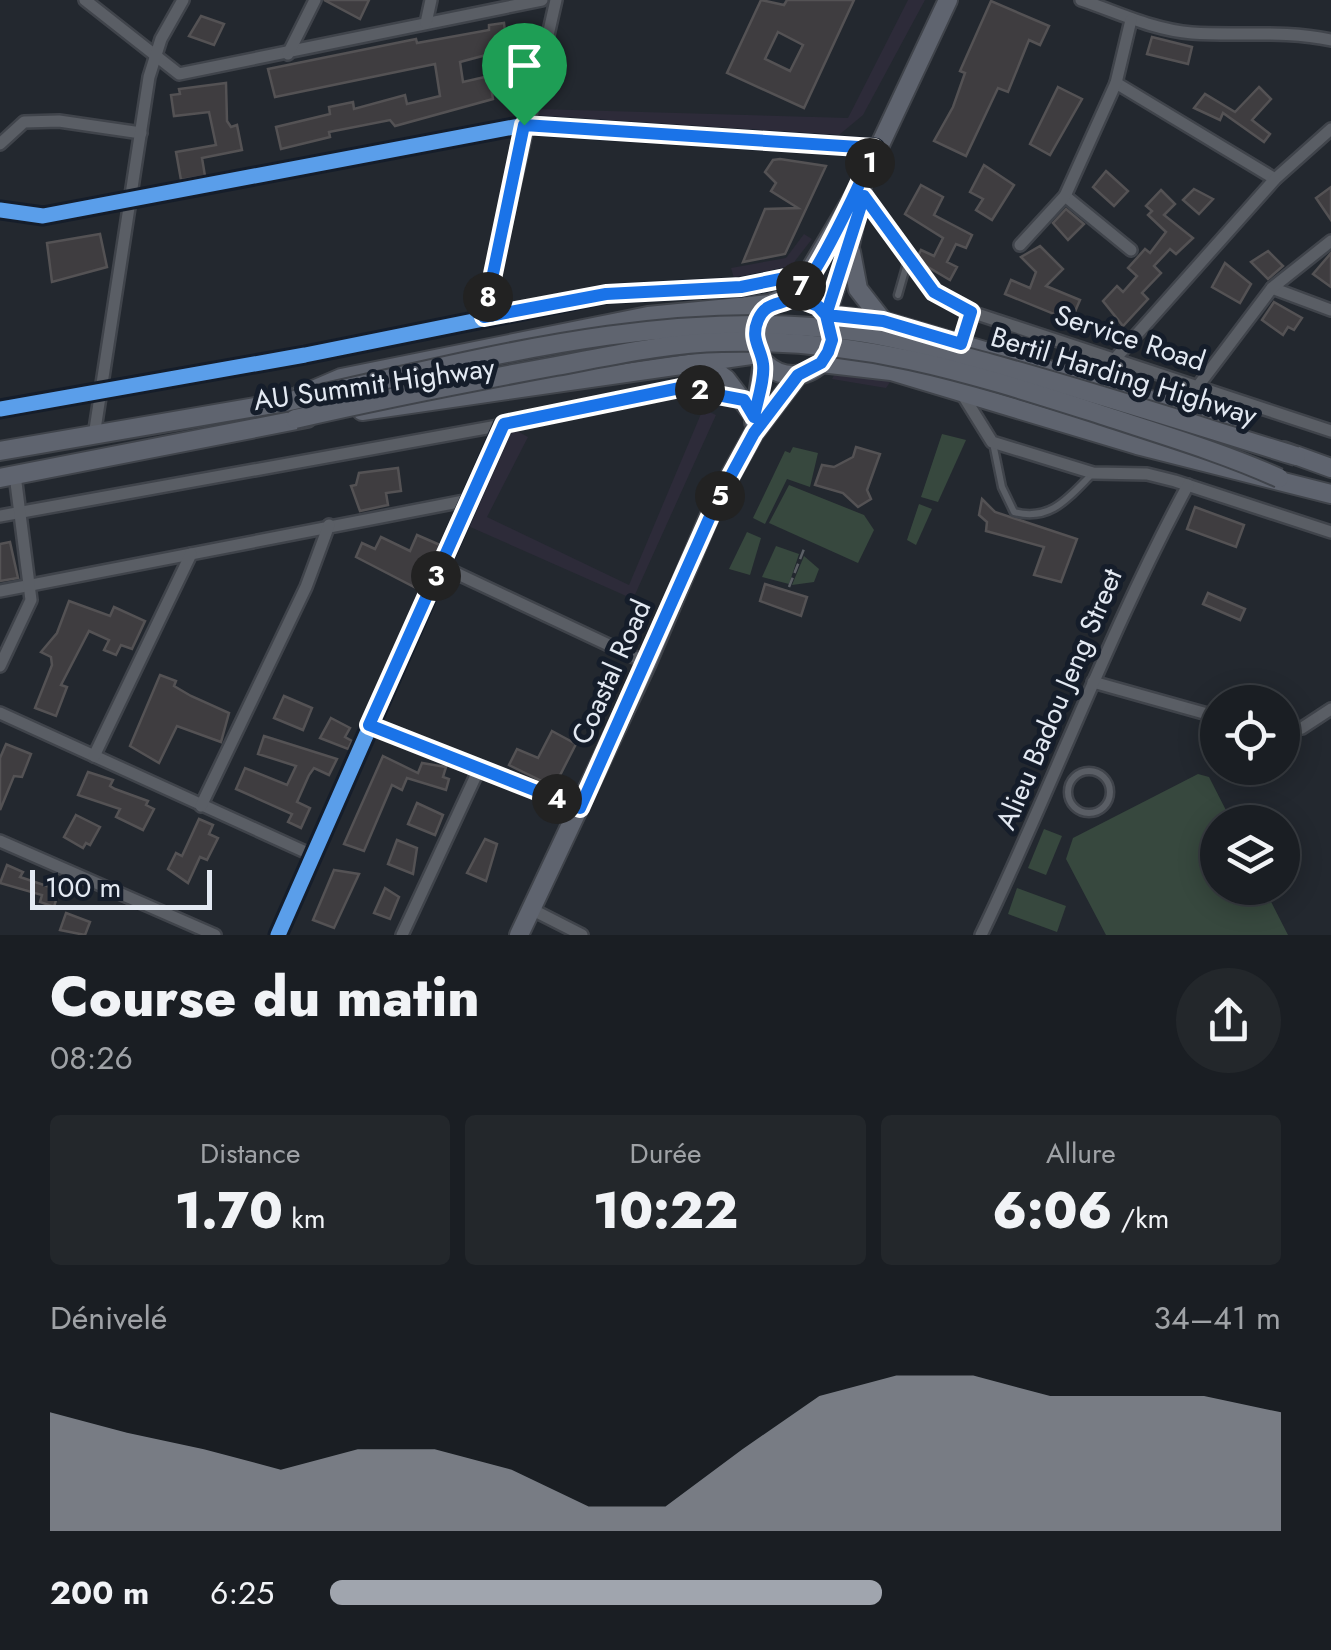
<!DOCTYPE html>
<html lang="fr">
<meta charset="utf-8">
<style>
:root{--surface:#1a1e23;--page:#23272b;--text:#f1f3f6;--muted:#9fa2a6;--line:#383c41;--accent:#a0a5ae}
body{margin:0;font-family:Jost,sans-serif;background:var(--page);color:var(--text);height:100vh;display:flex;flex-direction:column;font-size:38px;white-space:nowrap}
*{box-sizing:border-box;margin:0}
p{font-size:32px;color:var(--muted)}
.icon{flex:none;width:55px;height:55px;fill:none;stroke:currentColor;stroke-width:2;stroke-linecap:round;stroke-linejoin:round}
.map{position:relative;height:935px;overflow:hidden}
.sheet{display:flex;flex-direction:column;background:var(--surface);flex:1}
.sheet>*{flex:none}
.tools{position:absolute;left:1200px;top:685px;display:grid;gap:20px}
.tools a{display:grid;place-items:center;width:100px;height:100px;border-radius:50%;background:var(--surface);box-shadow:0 5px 25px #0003,0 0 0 2px var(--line);font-size:50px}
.scale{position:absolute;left:30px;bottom:25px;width:182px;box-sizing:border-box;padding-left:10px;border:5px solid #e3e9f2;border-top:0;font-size:28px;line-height:35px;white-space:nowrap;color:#e3e9f2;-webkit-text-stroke:8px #151d2a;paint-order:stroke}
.pin{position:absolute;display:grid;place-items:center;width:85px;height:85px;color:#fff;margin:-102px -42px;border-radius:50% 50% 50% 0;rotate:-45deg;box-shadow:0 0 10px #0007}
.pin .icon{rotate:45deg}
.km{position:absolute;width:50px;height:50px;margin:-25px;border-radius:50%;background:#222;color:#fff;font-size:28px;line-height:50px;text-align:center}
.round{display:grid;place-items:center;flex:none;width:105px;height:105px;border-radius:52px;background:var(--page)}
.summary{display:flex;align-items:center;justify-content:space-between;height:170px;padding:0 50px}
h1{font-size:55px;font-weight:800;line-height:75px}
.metrics{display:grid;grid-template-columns:repeat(3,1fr);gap:15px;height:170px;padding:10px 50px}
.metrics div{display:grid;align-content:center;border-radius:10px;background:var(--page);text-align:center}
.metrics b{font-size:50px;font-weight:800}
.metrics small{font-size:28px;font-weight:400}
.metrics p{font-size:28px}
.chart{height:280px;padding:20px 50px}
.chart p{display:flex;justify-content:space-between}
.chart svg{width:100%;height:180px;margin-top:10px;fill:var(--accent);opacity:.7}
ul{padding:0 50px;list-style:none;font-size:32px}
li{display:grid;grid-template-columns:160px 120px 1fr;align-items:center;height:75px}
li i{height:25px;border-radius:12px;background:var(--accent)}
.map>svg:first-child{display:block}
.commercial{fill:#2d2b39}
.green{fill:#37483e}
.building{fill:#3f3d40;stroke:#545254;stroke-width:2.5;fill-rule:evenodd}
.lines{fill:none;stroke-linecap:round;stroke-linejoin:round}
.lane-casing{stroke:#40444b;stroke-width:11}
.street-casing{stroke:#40444b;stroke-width:16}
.primary-casing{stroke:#40444b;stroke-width:22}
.path{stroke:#5b5f65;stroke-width:2.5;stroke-dasharray:10 5;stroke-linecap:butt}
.lane{stroke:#5a5e65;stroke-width:6}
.street{stroke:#5a5e65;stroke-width:11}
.primary{stroke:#5f646f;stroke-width:18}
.primary-bridge-casing{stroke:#40444b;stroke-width:22;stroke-linecap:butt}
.primary-bridge{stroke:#5f646f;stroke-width:18}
.cycleway-casing{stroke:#151d2a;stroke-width:21}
.cycleway{stroke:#5a9eea;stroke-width:15}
.route-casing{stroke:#fff;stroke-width:20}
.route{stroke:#1a73e8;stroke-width:12}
.labels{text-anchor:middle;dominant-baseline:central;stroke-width:10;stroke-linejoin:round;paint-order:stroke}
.street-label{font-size:28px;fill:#e3e9f2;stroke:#151d2a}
</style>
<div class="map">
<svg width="1331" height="935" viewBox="0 0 1331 935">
<rect width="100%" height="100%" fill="#23282f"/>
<g class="commercial">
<polygon points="908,0 925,0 863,115 839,135 534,116 539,109 848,118"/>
<polygon points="804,234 812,239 788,270 736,285 731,268 786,258"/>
<polygon points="838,368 893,378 886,388 832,379"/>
<polygon points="703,409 716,415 633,599 468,526 513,429 528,437 487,517 629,585"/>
</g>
<g class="green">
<polygon points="942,434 966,440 938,502 921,497"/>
<polygon points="793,447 818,453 810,487 787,479 765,524 753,518 785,451 790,453"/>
<polygon points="789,485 864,515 874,530 858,563 769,523"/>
<polygon points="919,504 932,509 916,545 907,540"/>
<polygon points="747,532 761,538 750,575 729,569"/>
<polygon points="776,546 799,554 789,584 762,577"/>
<polygon points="804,556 819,569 814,582 792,585"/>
<polygon points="1198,774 1209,777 1232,822 1218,822 1218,888 1264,888 1288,935 1106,935 1066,859 1073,838"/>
<polygon points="1044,829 1062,836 1046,875 1028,868"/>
<polygon points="1017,888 1066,906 1057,932 1008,914"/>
</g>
<g class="building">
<polygon points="324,0 369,0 360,19"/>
<path d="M761 0 784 5 787 0H854L804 108 727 73ZM778 32 803 45 790 71 765 59Z"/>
<polygon points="991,1 1049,26 1040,45 1029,40 1008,92 998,88 966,156 934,141 953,107 965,73 960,71"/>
<polygon points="201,16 224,24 214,45 189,36"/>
<polygon points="504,23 505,32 513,31 516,47 460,62 463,82 489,76 493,99 395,126 390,120 329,132 330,137 281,149 276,127 330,114 329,107 353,102 354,109 405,95 407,104 440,96 435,64 275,97 268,69 416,39 417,43 489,30 489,25"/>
<polygon points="1152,37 1192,47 1188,64 1147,54"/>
<polygon points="226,83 227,121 231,127 237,125 242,150 202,158 205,176 181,180 176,152 216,145 209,112 174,116 171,95 180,94 179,89"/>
<polygon points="1058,87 1082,99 1050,155 1030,144"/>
<polygon points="1259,87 1271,99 1252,120 1270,134 1264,142 1223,113 1220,120 1194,108 1205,94 1235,112"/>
<polygon points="780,159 826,166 785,254 743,262 765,209 798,208 771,191 776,183 765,172 773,160"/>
<polygon points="984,165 1014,185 992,220 976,210 983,199 970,192"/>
<polygon points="1106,171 1128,191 1114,206 1093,187"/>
<polygon points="921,185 943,197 934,215 972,235 966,248 956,244 947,262 957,267 950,280 916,260 921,250 934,256 943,238 905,214"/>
<polygon points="1331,187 1331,220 1316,198"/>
<polygon points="1194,189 1213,199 1199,214 1183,200"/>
<polygon points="1161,190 1175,204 1164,215 1193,238 1176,254 1170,249 1154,266 1161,273 1142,293 1148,299 1123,326 1103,301 1117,286 1123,292 1137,276 1128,268 1145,249 1150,253 1166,232 1148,215 1152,211 1146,206"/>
<polygon points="1066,209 1084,224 1068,240 1053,223"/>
<polygon points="100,234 107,267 52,282 47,243"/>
<polygon points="1040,246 1063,269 1046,286 1080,300 1071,321 1005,294 1011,280 1030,288 1036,272 1021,257"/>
<polygon points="1268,251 1283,266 1268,279 1251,262"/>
<polygon points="1331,253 1331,287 1313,274"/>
<polygon points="1225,263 1251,284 1240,303 1212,287"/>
<polygon points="1274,302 1302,318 1294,330 1288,327 1283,335 1262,320"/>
<polygon points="856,447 880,454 867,490 871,499 858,507 843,493 815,485 822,465 834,467 853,457"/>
<polygon points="398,468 401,491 386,493 388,505 360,511 351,486 356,485 359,473"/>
<polygon points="982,499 995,512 1077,539 1061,582 1034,575 1044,547 986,531 987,522 979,515"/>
<polygon points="1195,507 1244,525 1236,547 1187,529"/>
<polygon points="417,535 440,545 420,590 356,557 362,543 375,549 381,537 410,551"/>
<polygon points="10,542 18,578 0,581 0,544"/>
<polygon points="765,584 807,597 801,616 760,601"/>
<polygon points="1208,593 1245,609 1240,620 1203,604"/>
<polygon points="69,601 110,616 114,607 145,621 132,649 121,645 116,655 104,650 109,640 89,631 61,685 67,687 56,716 35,708 52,665 51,657 41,652 57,633"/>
<polygon points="160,675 176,681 174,686 191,696 229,713 221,742 177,726 159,763 130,746"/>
<polygon points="284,696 312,708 303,730 274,718"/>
<polygon points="331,718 350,728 345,737 352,741 348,749 320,738"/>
<polygon points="552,731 576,744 554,787 509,765 517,749 538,758"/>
<polygon points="264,736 337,759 329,775 314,768 309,775 297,802 310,808 301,828 288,822 292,814 236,789 245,768 287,785 296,766 258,754"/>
<polygon points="6,744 31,754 22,777 14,776 0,810 0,758"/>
<polygon points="383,756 418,773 422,763 446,767 443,777 449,779 446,790 407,778 402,790 392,785 364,851 344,844"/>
<polygon points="88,772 113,780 110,786 115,789 148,801 146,805 154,809 143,830 116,817 120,809 78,795"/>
<polygon points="417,803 443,815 435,835 408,824"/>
<polygon points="76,815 100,827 90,845 86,843 83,848 64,837"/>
<polygon points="199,819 213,825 209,834 218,838 207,860 200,857 188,883 168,869 176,853 182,856"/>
<polygon points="485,839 497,844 486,881 467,873"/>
<polygon points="397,840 417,848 413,874 388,864"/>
<polygon points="7,865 23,872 20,877 59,890 54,907 40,902 42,895 0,883"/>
<polygon points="334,870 359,874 334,928 313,920"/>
<polygon points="385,888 399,897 390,919 374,913"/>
<polygon points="66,913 90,922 85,935 60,930"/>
</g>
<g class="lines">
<defs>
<g id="lane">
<polyline points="865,197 908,260 898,295"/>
<polyline points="908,261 934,292 971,312"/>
<path d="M993 443 1002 487 1014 512C1051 522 1069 497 1093 473"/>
<circle cx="1089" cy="792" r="21"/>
</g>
<g id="street">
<polyline points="85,0 179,74 542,0"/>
<path d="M1081 0C1117 12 1153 30 1192 33 1239 36 1285 30 1331 40"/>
<polyline points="426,23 431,0"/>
<polyline points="288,54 315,0"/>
<polyline points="1116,83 1275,179"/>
<polyline points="0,144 24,122 59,121 141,133"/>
<polyline points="1065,196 1131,250"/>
<polyline points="0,210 43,216 524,125 875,148"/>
<polyline points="1020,245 1065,196 1116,83 1131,20"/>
<polyline points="1272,288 1331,310"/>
<polyline points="484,317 556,0"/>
<polyline points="961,344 971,312 1331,431"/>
<polyline points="1114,360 1275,179 1331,129"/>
<polyline points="1198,386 1272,288 1331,241"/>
<polyline points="961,392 992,442 1093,473 1147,474 1175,481 1331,532"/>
<polyline points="0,409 305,355 607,294 741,287 810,273"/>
<polyline points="94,436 149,77 161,39 183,0"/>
<polyline points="0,516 503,425 680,388 742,399"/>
<polyline points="441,566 647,663"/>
<polyline points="0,591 469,500"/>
<polyline points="0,666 31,600 15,475"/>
<polyline points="1093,682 1218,717"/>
<polyline points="0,713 312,855"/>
<polyline points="369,725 579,808"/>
<polyline points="1282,732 1302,728 1331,709"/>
<polyline points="94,756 191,554"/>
<polyline points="201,806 306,587 329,525"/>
<polyline points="0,841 215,935"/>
<polyline points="531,909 582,935"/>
<polyline points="278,935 503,425"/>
<polyline points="402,935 479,769"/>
<path d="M981 935C1053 786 1109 631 1188 485"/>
</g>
<g id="primary">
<polyline points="863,181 850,245 826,315 883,321 1194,413 1233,430"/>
<polyline points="851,252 858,289 883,321"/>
<polyline points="794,297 863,181 948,0"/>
<circle cx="793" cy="336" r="39"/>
<polyline points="702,361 726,379 755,417"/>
<polyline points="821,363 891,371 1137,445 1331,494"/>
<polyline points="362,411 758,354"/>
<polyline points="754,422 763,362"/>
<polyline points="0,451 285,402 341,378 648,316 770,304"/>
<polyline points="1284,451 1331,468"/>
<polyline points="0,478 307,418"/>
<polyline points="519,935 647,663 715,503 754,433 798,375"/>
</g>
</defs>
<use href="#lane" class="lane-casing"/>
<use href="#street" class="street-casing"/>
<use href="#primary" class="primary-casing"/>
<polyline class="path" points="789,587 804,549"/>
<use href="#lane" class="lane"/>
<use href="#street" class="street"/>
<use href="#primary" class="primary"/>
<defs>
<g id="primary-bridge">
<path d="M285 402C469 362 662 306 852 331 899 337 946 352 992 364 1094 392 1195 425 1296 456"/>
<path d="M295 419C382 399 469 382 556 366 610 356 667 343 722 342 859 338 964 371 1093 412 1156 433 1219 451 1279 478"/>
</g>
</defs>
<use href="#primary-bridge" class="primary-bridge-casing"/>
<use href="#primary-bridge" class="primary-bridge"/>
<defs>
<g id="cycleway">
<polyline points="0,210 43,216 524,125 875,148"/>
<polyline points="0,409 305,355 607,294 741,287 810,273"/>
<polyline points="278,935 503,425"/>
</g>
</defs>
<use href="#cycleway" class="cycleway-casing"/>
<use href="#cycleway" class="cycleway"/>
</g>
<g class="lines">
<defs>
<path id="route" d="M524 125 874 148C866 173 813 285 794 297 780 306 766 301 758 320 750 339 761 348 763 364 765 379 757 401 754 417L744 400 680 388 504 424 369 725 580 808 716 503 754 433 798 375 821 363 828 352 832 340 826 315 864 196 934 292 971 312 961 344 883 321 826 315 818 306 794 297 810 273 741 287 606 294 484 317 524 125"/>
</defs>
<use href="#route" class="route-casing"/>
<use href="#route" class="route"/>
</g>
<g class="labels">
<g class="street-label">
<text transform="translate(1130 338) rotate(18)">Service Road</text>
<text transform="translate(1124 376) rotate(17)">Bertil Harding Highway</text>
<text transform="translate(374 384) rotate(-8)">AU Summit Highway</text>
<text transform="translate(611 672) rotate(-66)">Coastal Road</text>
<text transform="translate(1059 699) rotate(-67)">Alieu Badou Jeng Street</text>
</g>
</g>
</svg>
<div class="tools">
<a><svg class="icon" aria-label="locate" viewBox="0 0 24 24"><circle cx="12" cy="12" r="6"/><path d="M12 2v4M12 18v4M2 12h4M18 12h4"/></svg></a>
<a><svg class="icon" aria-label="layers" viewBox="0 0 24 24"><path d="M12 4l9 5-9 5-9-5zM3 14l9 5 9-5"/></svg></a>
</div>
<div class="scale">100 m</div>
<div class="pin" style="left:524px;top:125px;background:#1e9e55"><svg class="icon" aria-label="arrive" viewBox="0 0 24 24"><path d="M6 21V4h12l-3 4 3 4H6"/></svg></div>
<b class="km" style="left:870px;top:163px">1</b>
<b class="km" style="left:700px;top:390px">2</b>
<b class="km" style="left:436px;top:576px">3</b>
<b class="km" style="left:557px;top:799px">4</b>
<b class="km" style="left:720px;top:496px">5</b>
<b class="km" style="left:801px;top:286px">7</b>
<b class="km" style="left:488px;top:297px">8</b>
</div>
<section class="sheet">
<div class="summary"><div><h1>Course du matin</h1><p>08:26</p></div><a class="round"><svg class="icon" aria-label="share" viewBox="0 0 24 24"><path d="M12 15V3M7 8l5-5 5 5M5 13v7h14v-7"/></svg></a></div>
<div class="metrics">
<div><p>Distance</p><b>1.70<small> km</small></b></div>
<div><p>Durée</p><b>10:22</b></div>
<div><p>Allure</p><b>6:06<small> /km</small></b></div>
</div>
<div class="chart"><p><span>Dénivelé</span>34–41 m</p>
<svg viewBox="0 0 160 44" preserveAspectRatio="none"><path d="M0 44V15L10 20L20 24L30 29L40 24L50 24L60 29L70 38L80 38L90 24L100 11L110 6L120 6L130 11L140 11L150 11L160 15V44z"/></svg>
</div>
<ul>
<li><b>200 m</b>6:25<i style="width:58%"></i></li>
</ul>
</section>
